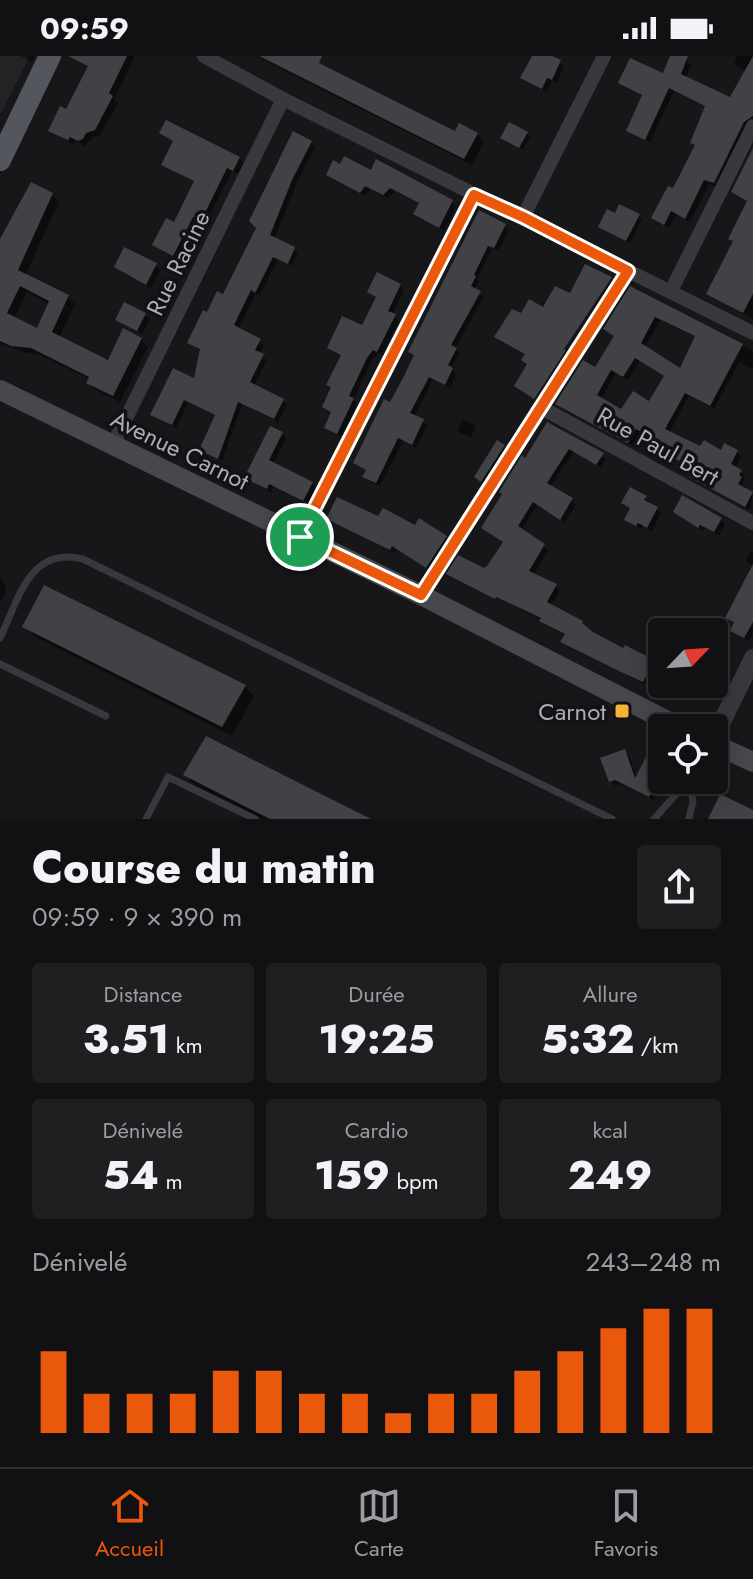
<!DOCTYPE html>
<html lang="fr">
<meta charset="utf-8">
<style>
:root{--surface:#111113;--page:#1e1f21;--text:#f1f3f6;--muted:#9c9da0;--line:#303133;--accent:#ea580c}
body{margin:0;font-family:Jost,sans-serif;background:var(--page);color:var(--text);height:100vh;display:flex;flex-direction:column;font-size:30px;white-space:nowrap}
*{box-sizing:border-box;margin:0}
p{font-size:26px;color:var(--muted)}
.icon{flex:none;width:44px;height:44px;fill:none;stroke:currentColor;stroke-width:2;stroke-linecap:round;stroke-linejoin:round}
.map{position:relative;height:763px;overflow:hidden}
.sheet{display:flex;flex-direction:column;background:var(--surface);flex:1}
.sheet>*{flex:none}
.needle{width:52px;rotate:65deg}
.tools{position:absolute;left:648px;top:562px;display:grid;gap:16px}
.tools a{display:grid;place-items:center;width:80px;height:80px;border-radius:8px;background:var(--surface);box-shadow:0 4px 20px #0003,0 0 0 2px var(--line);font-size:40px}
.pin{position:absolute;display:grid;place-items:center;width:68px;height:68px;color:#fff;margin:-34px;border:4px solid #fff;border-radius:50%;box-shadow:0 2px 8px #0007}
.round{display:grid;place-items:center;flex:none;width:84px;height:84px;border-radius:8px;background:var(--page)}
.overview{display:flex;align-items:center;justify-content:space-between;height:136px;padding:0 32px}
h1{font-size:44px;font-weight:800;line-height:60px}
.figures{display:grid;grid-template-columns:repeat(3,1fr);gap:12px;height:136px;padding:8px 32px}
.figures div{display:grid;align-content:center;border-radius:8px;background:var(--page);text-align:center}
.figures b{font-size:40px;font-weight:800}
.figures small{font-size:22px;font-weight:400}
.figures p{font-size:22px}
.chart{height:224px;padding:16px 32px}
.chart p{display:flex;justify-content:space-between}
.chart svg{width:100%;height:144px;margin-top:8px;stroke:var(--accent);stroke-width:6}
.status{display:flex;justify-content:space-between;align-items:center;height:56px;padding:0 40px;background:var(--surface);direction:ltr}
.status svg{height:22px;fill:currentColor}
.dock{display:flex;justify-content:space-around;align-items:center;height:112px;border-top:2px solid var(--line);background:var(--surface);font-size:22px;color:var(--muted)}
.dock a{display:grid;justify-items:center;gap:4px}
.dock .current{color:var(--accent)}
.map>svg:first-child{display:block}
.built{fill:#232326}
.shadow{fill:#0007;fill-rule:evenodd}
.building{fill:#414246;fill-rule:evenodd}
.lines{fill:none;stroke-linecap:round;stroke-linejoin:round}
.service{stroke:#38393e;stroke-width:7}
.minor{stroke:#38393e;stroke-width:14}
.tertiary{stroke:#38393e;stroke-width:18}
.secondary{stroke:#46484e;stroke-width:20}
.primary{stroke:#54565d;stroke-width:22}
.route-casing{stroke:#fff;stroke-width:16}
.route{stroke:#ea580c;stroke-width:10}
.poi-dot{fill:#f4b335;stroke:#121214;stroke-width:3}
.labels{text-anchor:middle;dominant-baseline:central;stroke-width:7;stroke-linejoin:round;paint-order:stroke}
.street-label{font-size:24px;fill:#a9aeb9;stroke:#121214}
.poi-label{font-size:24px;fill:#a9aeb9;stroke:#121214;text-anchor:end}
</style>
<div class="status"><b>09:59</b><svg viewBox="0 0 49 12"><path d="M0 12V9h3v3zM5 12V6h3v6zM10 12V3h3v9zM15 12V0h3v12zM26 1h20v11H26zM47 4h2v5h-2z"/></svg></div>
<div class="map">
<svg width="753" height="763" viewBox="0 0 753 763">
<rect width="100%" height="100%" fill="#171719"/>
<polygon class="built" points="0,0 30,0 0,59"/>
<g class="shadow">
<polygon points="21,0 35,0 32,6"/>
<polygon points="90,0 135,0 114,43 118,47 100,79 92,82 85,90 76,85 74,88 50,74 67,56 90,12"/>
<polygon points="256,0 302,0 455,78 477,78 484,86 472,109"/>
<polygon points="535,0 548,0 564,10 557,27 552,25 546,36 523,22"/>
<polygon points="672,0 686,4 691,9 685,23 731,44 745,15 734,8 737,1 735,0 753,0 753,66 718,131 709,128 690,166 676,159 669,172 654,162 674,135 696,91 692,86 707,51 674,35 650,87 629,75 644,41 620,27 664,20"/>
<polygon points="161,77 239,102 244,107 238,118 232,115 205,168 198,164 178,203 155,189 175,168 195,127 164,108 175,86"/>
<polygon points="526,77 530,81 523,94 506,85"/>
<polygon points="311,87 315,91 296,129 274,183 298,197 292,210 278,203 260,239 256,237 238,274 264,289 259,298 267,304 254,330 287,348 278,366 242,348 222,405 201,393 216,360 188,347 176,372 153,358 196,325 202,295 189,286 208,258 224,241"/>
<polygon points="753,97 753,263 708,238 734,187 730,182 749,146 734,136"/>
<polygon points="372,116 452,146 456,151 444,175 415,158 420,148 395,135 388,142 370,133 365,140 328,118"/>
<path d="M52 139 59 146 25 220 68 241 75 248 59 282 109 307 141 283 148 291 120 346 96 334 89 327 90 323 40 299 29 296 28 298 2 288 0 292V188ZM27 236 50 248 37 275 14 263Z"/>
<polygon points="480,157 509,174 498,195 492,192 477,224 479,225 474,234 483,241 455,293 459,297 451,313 456,318 450,332 433,323 414,361 427,369 416,392 403,385 380,430 368,424 364,420 367,415 355,407 391,348 415,301 411,296"/>
<polygon points="616,159 638,160 642,163 630,187 601,171"/>
<polygon points="125,194 161,213 151,232 125,217"/>
<polygon points="612,224 614,227 539,346 536,344"/>
<polygon points="400,230 404,234 392,259 399,264 382,299 378,297 371,306 353,344 357,348 341,381 327,371 332,357 324,351 343,300 329,291 363,272 378,242 370,236"/>
<path d="M631 233 753 295V313L739 306 714 353 689 340 669 377 701 393 737 396 741 400 735 412 745 420 742 433 753 439 750 454 696 425 692 420 695 414 671 402 667 398 670 392 641 376 633 390 558 347 596 314 616 281 605 273ZM660 264 697 281 681 315 645 291ZM640 305 666 321 650 348 622 355 601 343 616 317 628 324Z"/>
<polygon points="145,259 150,263 142,278 117,264"/>
<polygon points="463,363 476,370 471,382 457,375"/>
<polygon points="548,369 606,403 601,412 574,395 550,431 576,448 565,466 538,448 521,475 548,494 533,519 560,534 551,550 582,566 585,572 624,595 660,609 662,605 662,624 653,619 648,629 567,590 563,586 566,580 546,569 542,564 449,518 484,515 505,486 526,404"/>
<polygon points="282,378 286,382 273,408 316,431 308,448 274,431 271,436 246,422"/>
<polygon points="504,390 508,394 486,428 480,425"/>
<polygon points="645,442 650,446 648,448 661,457 652,475 643,470 641,473 626,463 632,453 624,447"/>
<polygon points="675,456 721,463 725,468 719,479 705,472 703,475"/>
<polygon points="328,463 379,463 416,471 446,481 450,486 431,515 397,493 395,497"/>
<polygon points="751,495 753,496 753,511 746,505"/>
<polygon points="753,512 753,578 749,585 733,575 736,568 727,561"/>
<polygon points="0,521 5,528 6,538 0,546"/>
<polygon points="25,570 245,631 254,640 232,680 34,580"/>
<polygon points="671,628 697,628 697,629 692,639"/>
<polygon points="625,696 629,700 637,723 662,711 662,724 664,724 654,744 621,728 615,730 611,725"/>
<polygon points="185,719 366,763 263,763 195,729"/>
</g>
<g class="building">
<polygon points="68,0 127,0 109,37 113,40 95,74 86,77 83,83 78,85 70,81 68,84 48,75 60,50 66,53 88,10"/>
<polygon points="259,0 322,0 319,7 455,75 459,67 478,77 464,103"/>
<polygon points="532,0 552,0 561,4 552,24 547,22 542,33 520,22"/>
<polygon points="670,0 688,0 681,18 730,41 753,0 753,60 744,66 714,127 704,124 685,163 671,155 664,169 651,162 668,130 673,132 695,89 690,87 705,50 669,32 645,84 626,75 642,39 618,27 630,2 663,17"/>
<polygon points="166,64 240,101 233,115 227,112 201,165 193,161 173,200 152,189 166,162 174,166 194,125 161,109 173,85 159,77"/>
<polygon points="509,66 528,76 519,92 500,82"/>
<polygon points="293,75 312,85 292,124 270,179 295,191 288,208 273,201 255,237 251,234 234,269 261,283 255,294 264,298 250,326 284,343 274,363 238,346 218,403 199,394 215,359 184,344 172,369 150,359 173,312 194,322 200,293 187,287 203,254 207,256 217,235 223,238 256,172 249,165"/>
<polygon points="753,92 753,238 743,257 706,238 733,185 728,183 747,145 731,136"/>
<polygon points="344,100 371,114 376,103 453,144 439,172 413,158 419,147 390,132 383,139 365,130 360,137 326,119 333,104 340,108"/>
<path d="M31 126 53 137 18 214 69 239 52 276 108 304 123 272 142 282 113 340 86 327 89 321 31 292 11 290 0 285V183ZM20 230 49 245 37 272 7 257Z"/>
<polygon points="619,148 640,158 626,185 598,171 607,153 615,157"/>
<polygon points="479,154 506,168 494,192 488,190 474,219 476,220 471,230 481,235 451,289 457,292 448,309 453,312 445,329 429,321 410,357 424,363 412,389 398,382 376,427 362,421 366,414 353,407 384,343 390,346 403,322 414,299 408,296"/>
<polygon points="124,191 157,207 146,229 114,211"/>
<polygon points="585,208 612,221 564,293 566,294 534,343 514,330 527,308 521,304 525,298 494,281 512,253 521,257 529,243 543,251 555,230 570,237"/>
<polygon points="377,216 401,228 388,255 396,258 377,296 373,294 367,302 349,340 354,342 337,378 324,372 331,356 322,351 331,331 326,329 341,299 327,292 342,260 362,269 376,241 367,236"/>
<path d="M630 230 743 288 710 350 685 337 665 373 700 390 704 384 721 394 724 387 738 394 731 408 742 414 739 419 742 421 738 428 753 436 745 451 689 421 694 412 664 398 668 391 636 373 628 387 555 348 583 304 595 311 614 280 603 273ZM655 261 695 280 680 312 641 287ZM635 302 664 320 649 345 633 335 621 353 597 339 611 314 623 321Z"/>
<polygon points="124,246 146,257 137,275 115,264"/>
<polygon points="547,366 604,397 596,409 569,393 547,427 573,442 560,464 533,446 518,470 545,488 529,515 557,528 547,546 583,565 582,567 593,576 623,592 625,589 662,608 662,623 648,616 643,626 621,616 560,586 565,578 539,565 541,562 496,541 495,543 446,518 458,499 484,512 487,510 503,486 481,472 502,438 499,436 522,399 525,402"/>
<polygon points="270,370 283,376 269,404 313,426 303,445 269,428 267,433 244,422"/>
<polygon points="497,384 505,389 481,426 474,421"/>
<polygon points="630,431 647,440 644,444 658,451 647,472 638,467 636,470 624,464 630,452 621,447"/>
<polygon points="682,439 722,462 714,476 700,469 698,472 673,456"/>
<polygon points="337,441 378,460 383,452 415,469 419,462 447,480 426,512 392,490 390,494 326,463"/>
<polygon points="753,508 753,566 744,582 730,575 734,566 725,562"/>
<polygon points="44,529 246,629 222,671 22,571"/>
<polygon points="206,680 371,763 270,763 183,719"/>
<polygon points="625,693 635,722 646,701 662,709 662,715 649,741 615,724 609,726 600,702"/>
<polygon points="720,738 753,754 753,763 708,763"/>
</g>
<g class="lines">
<g class="service">
<path d="M0 582C19 543 29 490 83 503L612 763"/>
<polyline points="0,608 106,660"/>
<polyline points="146,763 168,721 255,763"/>
<polyline points="654,763 678,736 690,730 693,724"/>
<polyline points="689,763 693,745 690,730"/>
</g>
<g class="minor">
<polyline points="204,0 283,43 753,277"/>
<polyline points="523,161 604,0"/>
<polyline points="671,235 753,70"/>
<polyline points="542,352 753,467"/>
<polyline points="112,391 283,43"/>
<polyline points="300,481 474,139"/>
<polyline points="421,539 628,215"/>
</g>
<polyline class="tertiary" points="714,682 753,602"/>
<g class="secondary">
<polyline points="0,334 421,539 681,672"/>
<polyline points="714,688 753,706"/>
</g>
<polyline class="primary" points="0,104 50,0"/>
</g>
<g class="lines">
<defs>
<polygon id="route" points="474,139 523,161 628,215 421,539 300,481"/>
</defs>
<use href="#route" class="route-casing"/>
<use href="#route" class="route"/>
</g>
<rect class="poi-dot" x="614" y="647" width="16" height="16" rx="4"/>
<g class="labels">
<g class="street-label">
<text transform="translate(178 207) rotate(-64)">Rue Racine</text>
<text transform="translate(658 390) rotate(29)">Rue Paul Bert</text>
<text transform="translate(180 394) rotate(26)">Avenue Carnot</text>
</g>
<g class="poi-label">
<text x="606" y="655">Carnot</text>
</g>
</g>
</svg>
<div class="tools">
<a><svg class="needle" viewBox="-14 -14 28 28"><path d="M0-13l5 13h-10z" fill="#e53935"/><path d="M0 13l5-13h-10z" fill="#9c9da0"/></svg></a>
<a><svg class="icon" aria-label="locate" viewBox="0 0 24 24"><circle cx="12" cy="12" r="6"/><path d="M12 2v4M12 18v4M2 12h4M18 12h4"/></svg></a>
</div>
<div class="pin" style="left:300px;top:481px;background:#1e9e55"><svg class="icon" aria-label="arrive" viewBox="0 0 24 24"><path d="M6 21V4h12l-3 4 3 4H6"/></svg></div>
</div>
<section class="sheet">
<div class="overview"><div><h1>Course du matin</h1><p>09:59 · 9 × 390 m</p></div><a class="round"><svg class="icon" aria-label="share" viewBox="0 0 24 24"><path d="M12 15V3M7 8l5-5 5 5M5 13v7h14v-7"/></svg></a></div>
<div class="figures">
<div><p>Distance</p><b>3.51<small> km</small></b></div>
<div><p>Durée</p><b>19:25</b></div>
<div><p>Allure</p><b>5:32<small> /km</small></b></div>
</div>
<div class="figures">
<div><p>Dénivelé</p><b>54<small> m</small></b></div>
<div><p>Cardio</p><b>159<small> bpm</small></b></div>
<div><p>kcal</p><b>249</b></div>
</div>
<div class="chart"><p><span>Dénivelé</span>243–248 m</p>
<svg viewBox="0 0 160 44" preserveAspectRatio="none"><path d="M5 44V19M15 44V32M25 44V32M35 44V32M45 44V25M55 44V25M65 44V32M75 44V32M85 44V38M95 44V32M105 44V32M115 44V25M125 44V19M135 44V12M145 44V6M155 44V6"/></svg>
</div>
</section>
<nav class="dock">
<a class="current"><svg class="icon" aria-label="home" viewBox="0 0 24 24"><path d="M3 11l9-7 9 7M6 9v11h12V9"/></svg>Accueil</a>
<a><svg class="icon" aria-label="map" viewBox="0 0 24 24"><path d="M3 6l6-2 6 2 6-2v14l-6 2-6-2-6 2zM9 4v14M15 6v14"/></svg>Carte</a>
<a><svg class="icon" aria-label="saved" viewBox="0 0 24 24"><path d="M7 4h10v16l-5-4-5 4z"/></svg>Favoris</a>
</nav>
